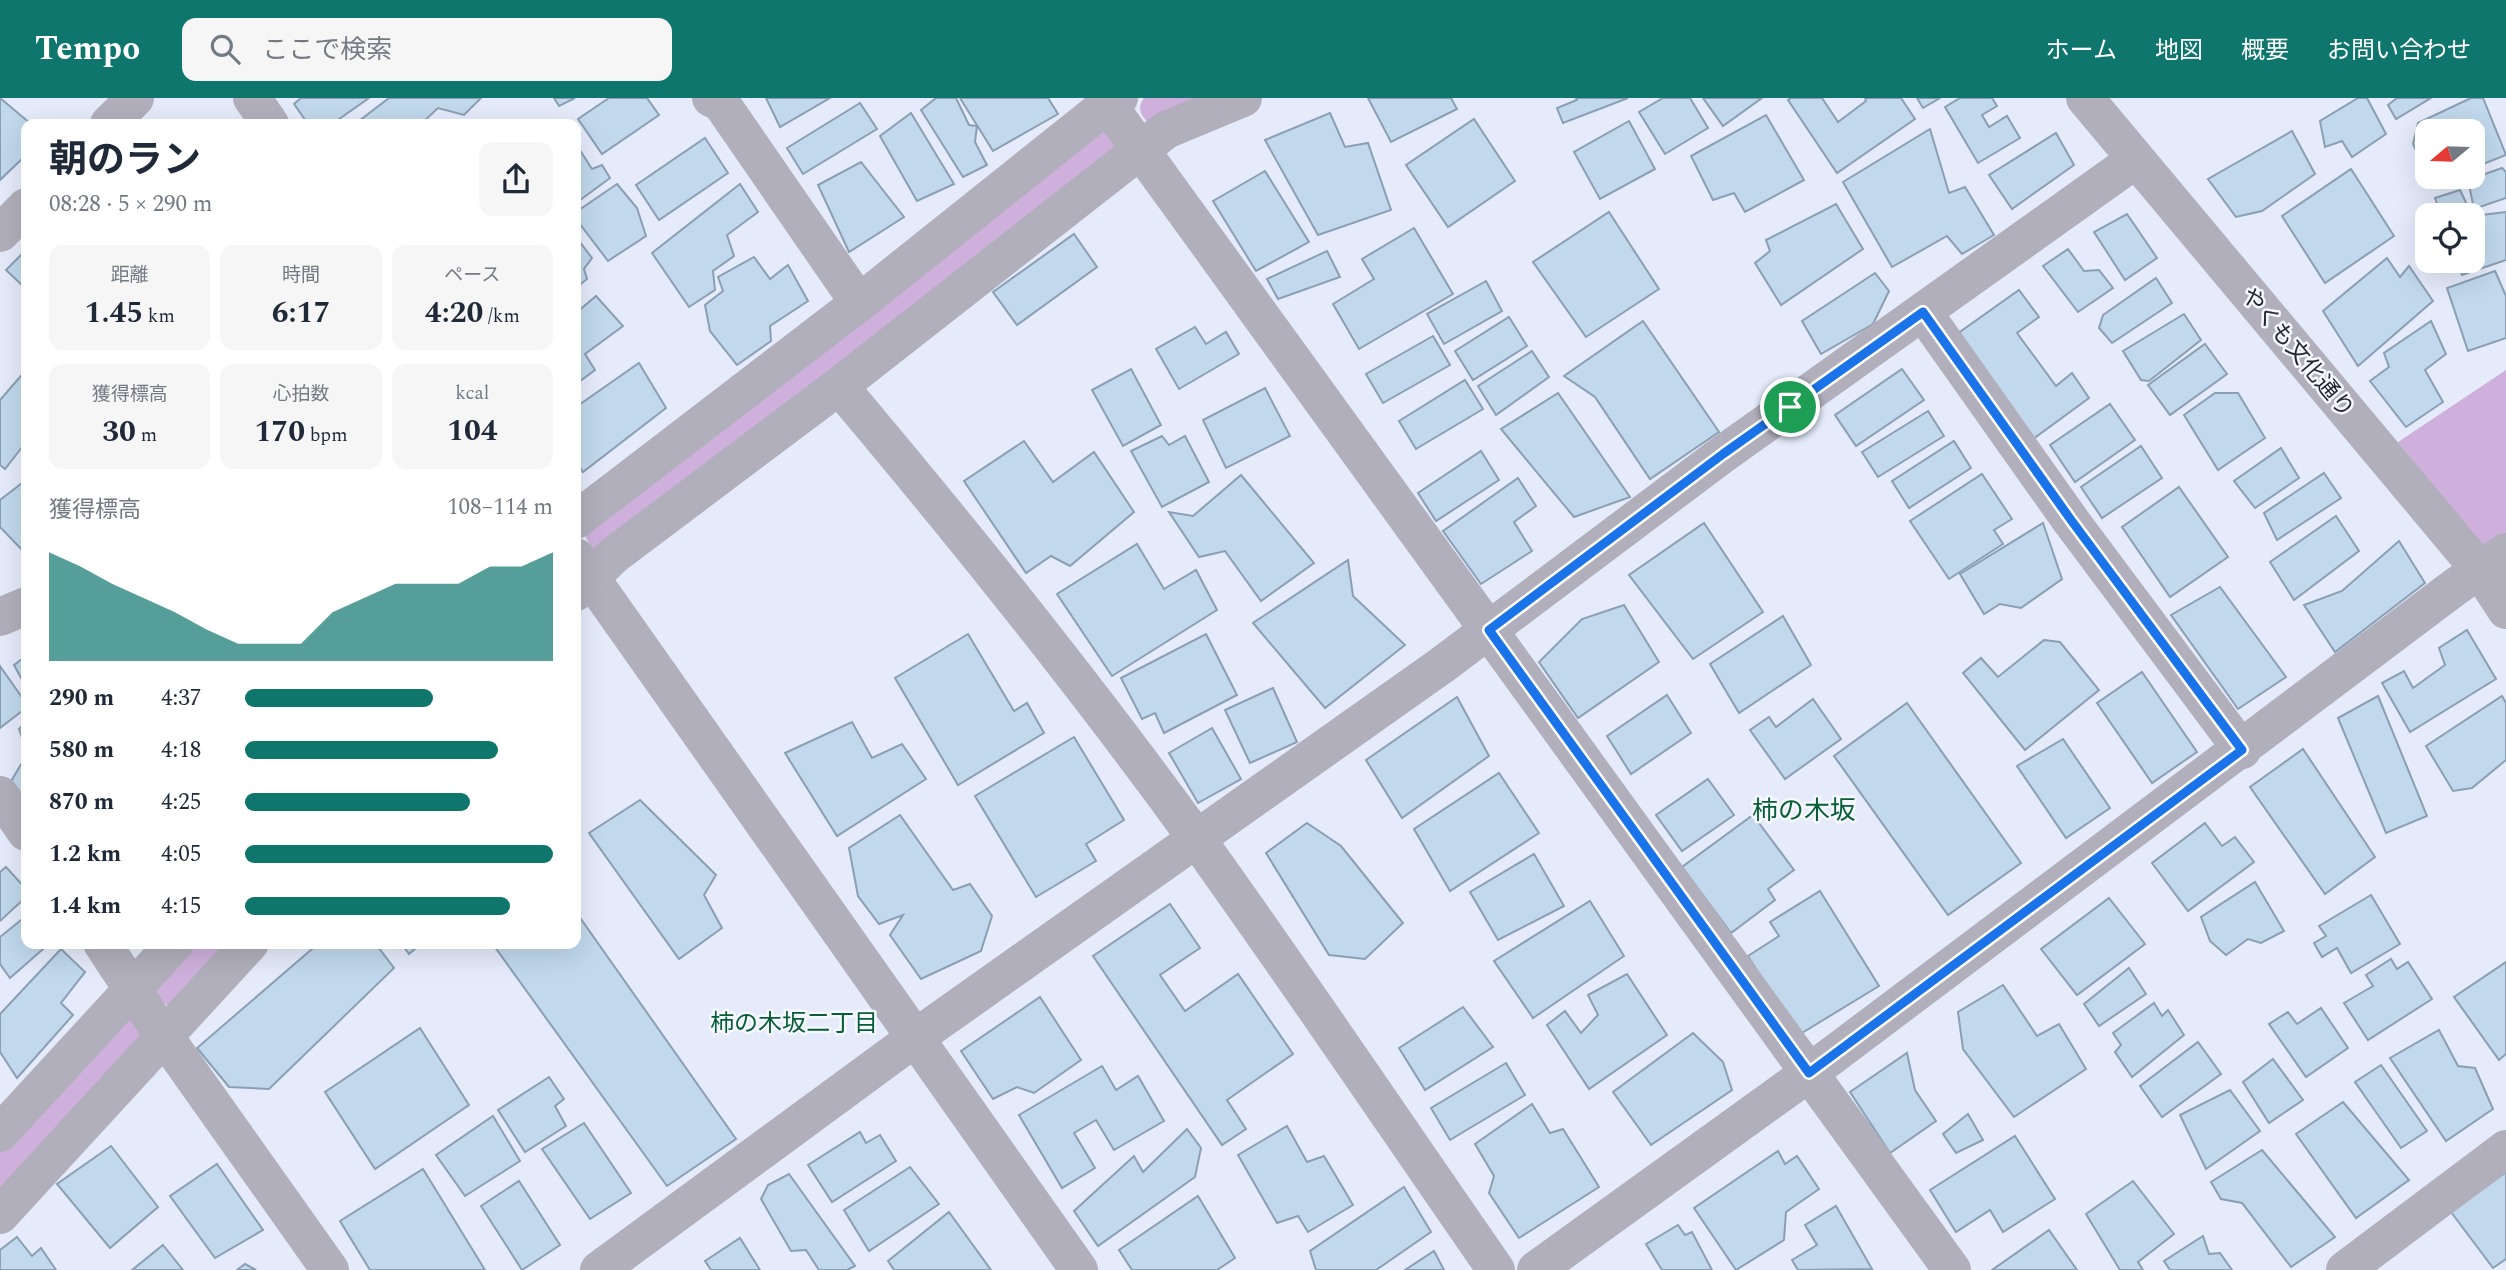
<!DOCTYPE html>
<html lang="ja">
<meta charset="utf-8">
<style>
:root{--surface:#fff;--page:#f6f6f7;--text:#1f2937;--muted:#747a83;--accent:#0f766e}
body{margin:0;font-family:Spectral,"Noto Sans JP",serif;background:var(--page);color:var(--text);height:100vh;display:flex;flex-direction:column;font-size:26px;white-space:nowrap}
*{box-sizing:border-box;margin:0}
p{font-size:23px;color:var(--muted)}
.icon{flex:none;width:38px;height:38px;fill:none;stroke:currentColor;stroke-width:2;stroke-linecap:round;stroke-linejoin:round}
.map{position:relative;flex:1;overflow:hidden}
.details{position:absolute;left:21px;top:21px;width:560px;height:830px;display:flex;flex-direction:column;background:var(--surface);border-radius:14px;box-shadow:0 7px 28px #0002}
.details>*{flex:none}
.needle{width:46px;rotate:251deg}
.fabs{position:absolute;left:2415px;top:21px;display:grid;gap:14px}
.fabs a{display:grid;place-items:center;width:70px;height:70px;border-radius:14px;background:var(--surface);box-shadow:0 7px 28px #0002;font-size:35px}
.pin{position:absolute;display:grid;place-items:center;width:60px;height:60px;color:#fff;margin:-30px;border:4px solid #fff;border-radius:50%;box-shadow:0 2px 7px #0007}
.round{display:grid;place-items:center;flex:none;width:74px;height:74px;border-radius:14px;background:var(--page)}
.overview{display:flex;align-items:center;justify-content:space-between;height:119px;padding:0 28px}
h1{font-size:38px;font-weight:700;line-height:52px}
.figures{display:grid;grid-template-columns:repeat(3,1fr);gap:10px;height:119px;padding:7px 28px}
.figures div{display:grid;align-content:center;border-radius:14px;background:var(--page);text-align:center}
.figures b{font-size:30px;font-weight:700}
.figures small{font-size:19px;font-weight:400}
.figures p{font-size:19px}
.chart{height:196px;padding:14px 28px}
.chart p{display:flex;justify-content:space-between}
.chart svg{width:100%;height:126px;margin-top:7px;fill:var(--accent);opacity:.7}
ul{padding:0 28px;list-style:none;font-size:23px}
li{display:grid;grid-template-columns:112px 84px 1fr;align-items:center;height:52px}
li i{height:18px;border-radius:9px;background:var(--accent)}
header{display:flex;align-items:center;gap:42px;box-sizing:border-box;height:98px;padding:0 35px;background:var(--accent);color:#fff}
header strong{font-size:33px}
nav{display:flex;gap:38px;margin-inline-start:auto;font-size:24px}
.search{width:490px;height:63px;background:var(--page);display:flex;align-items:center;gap:18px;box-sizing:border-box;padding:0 24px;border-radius:14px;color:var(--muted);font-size:26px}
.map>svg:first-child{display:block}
.green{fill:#cfb0dd}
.building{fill:#c1d8ed;stroke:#8a9fb3;stroke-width:2}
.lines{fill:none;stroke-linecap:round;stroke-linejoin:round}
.minor{stroke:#b1afbb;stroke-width:38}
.route-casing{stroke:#fff;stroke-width:14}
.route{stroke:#1a73e8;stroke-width:9}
.labels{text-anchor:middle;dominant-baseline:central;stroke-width:5;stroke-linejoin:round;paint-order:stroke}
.street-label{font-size:23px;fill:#232730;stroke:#f6f8fe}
.neighbourhood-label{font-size:24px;fill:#055e36;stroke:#f6f8fe}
.quarter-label{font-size:26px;fill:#055e36;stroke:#f6f8fe}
</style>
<header>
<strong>Tempo</strong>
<div class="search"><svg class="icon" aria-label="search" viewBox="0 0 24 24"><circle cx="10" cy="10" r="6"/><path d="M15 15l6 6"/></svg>ここで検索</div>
<nav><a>ホーム</a><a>地図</a><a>概要</a><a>お問い合わせ</a></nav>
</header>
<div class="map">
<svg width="2506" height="1172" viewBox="0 0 2506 1172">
<rect width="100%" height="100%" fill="#e5ebfb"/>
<g class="green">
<path d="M1144 0H1230L1148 25C1140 16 1137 10 1144 0Z"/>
<polygon points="1100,32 1108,32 1118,55 601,453 592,450 586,440 586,433"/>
<polygon points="2506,272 2506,446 2488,457 2398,344"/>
<path d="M191 845H236L172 909C163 906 158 900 156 890Z"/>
<polygon points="129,915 146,934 0,1097 0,1053"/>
</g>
<g class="building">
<polygon points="0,0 31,26 26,26 26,57 0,82"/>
<polygon points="301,0 369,0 332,26 308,26 294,6"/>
<polygon points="389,0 481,0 464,17 438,10 421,26 355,26"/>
<polygon points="554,0 575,0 559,8"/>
<polygon points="609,0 647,0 659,17 602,56 578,21"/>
<polygon points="766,0 830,0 780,29"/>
<polygon points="936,0 956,0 969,27 977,28 975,44 987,67 963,79 921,12"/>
<polygon points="960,0 1048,0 1058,16 993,53"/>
<polygon points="1368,0 1451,0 1457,11 1391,44"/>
<polygon points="1576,0 1628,0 1563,25 1557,10 1577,2"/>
<polygon points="1663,0 1690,0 1708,30 1665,56 1639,14"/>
<polygon points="1703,0 1762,0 1723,28"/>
<polygon points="1791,0 1822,0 1838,24 1866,3 1865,0 1901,0 1915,21 1837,75 1788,2"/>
<polygon points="1917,0 1940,0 1923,10"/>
<polygon points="1960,0 1992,0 1997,8 1982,17 1989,29 2007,18 2020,40 1978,65 1945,9"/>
<polygon points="2358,0 2367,0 2386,36 2352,59 2342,43 2325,49 2320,23"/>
<polygon points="2397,0 2431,0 2396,21 2388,7"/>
<polygon points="2471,0 2483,0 2506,57 2473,70 2473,33 2427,33 2427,78 2413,46 2418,25"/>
<polygon points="860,5 877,31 803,76 787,50"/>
<polygon points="911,15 954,86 917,103 880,38"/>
<polygon points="1330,15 1345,49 1368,45 1391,112 1318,137 1265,42"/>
<polygon points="1766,17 1804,82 1745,114 1734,95 1713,102 1691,58"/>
<polygon points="1474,21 1515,83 1448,129 1406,67"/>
<polygon points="1629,23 1655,71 1600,101 1574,54"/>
<polygon points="1930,31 1949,95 1965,89 1994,137 1962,156 1947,138 1892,169 1843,84"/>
<polygon points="2292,33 2315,76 2262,113 2236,119 2208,81"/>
<polygon points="2056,35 2074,67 2012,111 1989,77"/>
<polygon points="705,40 728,75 659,122 636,87"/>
<polygon points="576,46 592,71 602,67 610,80 576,105"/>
<polygon points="861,64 904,119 849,154 818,87"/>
<polygon points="2502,70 2506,74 2506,100 2474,111 2468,82"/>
<polygon points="2351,71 2394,138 2325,185 2282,118"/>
<polygon points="1265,73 1309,144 1256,173 1213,103"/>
<polygon points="2427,79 2451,79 2431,87"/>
<polygon points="617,86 637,110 646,138 608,163 576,121 576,114"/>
<polygon points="740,86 758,114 727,137 734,158 713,173 715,192 689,209 652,155"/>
<polygon points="2460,92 2472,117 2441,117 2435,100"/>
<polygon points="1836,106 1863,151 1781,207 1755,165 1770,153 1766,142"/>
<polygon points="1609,114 1659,191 1586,239 1533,164"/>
<polygon points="2506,114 2506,162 2462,177 2457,163 2473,163 2473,118"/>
<polygon points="2127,116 2157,160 2125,182 2094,134"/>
<polygon points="1414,130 1453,196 1359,251 1333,206 1374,181 1362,161"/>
<polygon points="1074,136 1097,169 1017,227 993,194"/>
<polygon points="576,139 592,160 584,171 587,181 576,190"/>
<polygon points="2068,151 2084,173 2099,172 2113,190 2078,214 2043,168"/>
<polygon points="26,152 26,191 6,172"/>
<polygon points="1327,153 1340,179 1278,201 1267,181"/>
<polygon points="754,159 770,181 788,167 808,203 770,228 771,243 737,267 710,233 705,207 723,193 718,179"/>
<polygon points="2387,160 2400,179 2409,168 2433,203 2358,268 2323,213"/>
<polygon points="2495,173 2506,198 2506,240 2468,253 2447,190"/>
<polygon points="1875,175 1889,193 1873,226 1821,256 1802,223"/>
<polygon points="2156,180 2172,205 2112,245 2099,230 2103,217"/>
<polygon points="1486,183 1502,213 1444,246 1427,216"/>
<polygon points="2019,192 2039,219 2017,235 2056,288 2072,275 2089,300 2033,341 1957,236"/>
<polygon points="596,198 623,228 585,256 595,272 576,286 576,215"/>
<polygon points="2184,216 2201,242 2149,283 2141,282 2123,253"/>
<polygon points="1509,219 1527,248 1473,282 1455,253"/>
<polygon points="1643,223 1719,334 1650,381 1595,299 1564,278"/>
<polygon points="2431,223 2446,256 2425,272 2443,304 2406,329 2370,283 2389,269 2384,255"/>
<polygon points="1195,229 1206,246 1226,234 1239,256 1179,291 1156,251"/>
<polygon points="1433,238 1450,267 1383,305 1366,276"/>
<polygon points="2205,246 2227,276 2170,317 2148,287"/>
<polygon points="1532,253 1549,279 1496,317 1478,288"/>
<polygon points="639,265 666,310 583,374 576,364 576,309"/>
<polygon points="1131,271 1161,327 1123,348 1092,292"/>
<polygon points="1902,271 1924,302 1856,348 1835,317"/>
<polygon points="26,272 26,344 5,371 0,367 0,302"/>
<polygon points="1465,282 1483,311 1416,351 1399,323"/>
<polygon points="1265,290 1290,338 1226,370 1203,322"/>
<polygon points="1558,295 1630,399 1574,419 1501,331"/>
<polygon points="2215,295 2238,295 2265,340 2218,372 2184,317"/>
<polygon points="2110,306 2135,342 2075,384 2050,347"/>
<polygon points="1928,313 1944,338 1878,379 1862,354"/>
<polygon points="1162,338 1169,347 1185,338 1209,384 1162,409 1131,353"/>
<polygon points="1024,343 1053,384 1094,354 1134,414 1070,468 1051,458 1026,475 964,383"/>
<polygon points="1954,343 1971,370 1909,410 1892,383"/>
<polygon points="2141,348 2162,380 2102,420 2081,389"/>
<polygon points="2281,350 2299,380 2255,410 2234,383"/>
<polygon points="1481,353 1499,382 1436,423 1418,395"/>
<polygon points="2324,375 2341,400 2277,442 2264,415"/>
<polygon points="1982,376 2012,421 1994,432 2003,446 1949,481 1910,423"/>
<polygon points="1241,377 1314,465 1261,503 1225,453 1199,459 1169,414 1193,418"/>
<polygon points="1518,380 1536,408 1514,424 1532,453 1481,486 1443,433"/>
<polygon points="26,382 26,456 0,429 0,402"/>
<polygon points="2179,389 2228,459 2170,499 2122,429"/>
<polygon points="2336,418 2359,453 2294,502 2270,464"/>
<polygon points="1704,425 1763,514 1693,561 1629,477"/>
<polygon points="2043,425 2062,481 2021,510 2000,506 1984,516 1960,476"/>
<polygon points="2399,443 2425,485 2335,554 2304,507 2342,493"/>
<polygon points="1137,446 1164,491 1196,472 1217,512 1112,578 1057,496"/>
<polygon points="1348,462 1353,498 1405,547 1325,610 1253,525"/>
<polygon points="2220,489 2286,579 2238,611 2171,517"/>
<polygon points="1624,507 1659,564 1578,620 1539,564 1582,521"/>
<polygon points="1783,518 1811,567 1739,615 1710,566"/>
<polygon points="2467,532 2496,581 2410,634 2382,585 2404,573 2413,590 2445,567 2439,550"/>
<polygon points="968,536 1014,613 1027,605 1044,635 958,687 895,580"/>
<polygon points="1206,536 1237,597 1164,635 1155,615 1142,621 1121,580"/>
<polygon points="2044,542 2060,544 2099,592 2025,652 1963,575 1981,560 1998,579"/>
<polygon points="26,558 26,589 14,567"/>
<polygon points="0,568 26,605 26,610 0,630"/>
<polygon points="2142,574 2197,654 2152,685 2097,605"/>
<polygon points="1273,590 1297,644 1250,665 1225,612"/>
<polygon points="1667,597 1691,635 1631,676 1607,638"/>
<polygon points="2378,598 2427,718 2386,735 2338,620"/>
<polygon points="2502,598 2506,605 2506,662 2472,690 2453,693 2426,648"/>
<polygon points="1457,599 1489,658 1402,720 1366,662"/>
<polygon points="1813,601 1841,641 1785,681 1750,632 1769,619 1776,629"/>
<polygon points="1907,605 2021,765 1948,817 1834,658"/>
<polygon points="26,624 26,651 19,631"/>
<polygon points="852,624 872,660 902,646 926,681 837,738 785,655"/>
<polygon points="1212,630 1241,681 1198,705 1169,655"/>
<polygon points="1074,639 1124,722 1086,746 1096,763 1036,799 975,698"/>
<polygon points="2063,641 2110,710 2066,740 2017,668"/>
<polygon points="2303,651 2375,759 2325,796 2250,689"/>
<polygon points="26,658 26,704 10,685"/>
<polygon points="1499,675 1539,735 1450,793 1414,731"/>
<polygon points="1708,681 1734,717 1682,753 1656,717"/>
<polygon points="640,702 716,777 704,797 722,830 679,861 589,735"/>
<polygon points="900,717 953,792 970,786 992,818 981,853 921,881 890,837 903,817 879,826 858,798 849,750"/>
<polygon points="1753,717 1794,772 1768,791 1775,802 1731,835 1682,769"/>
<polygon points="1307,725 1341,748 1403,825 1365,861 1329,857 1266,755"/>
<polygon points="2205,725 2222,748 2235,739 2254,764 2188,813 2152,765"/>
<polygon points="1534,756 1564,808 1498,842 1470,794"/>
<polygon points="6,769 26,791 26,799 0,823 0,774"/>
<polygon points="2255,784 2284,833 2261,845 2248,841 2226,857 2210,843 2201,819"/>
<polygon points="1820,793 1879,888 1797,938 1748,858 1779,838 1770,824"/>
<polygon points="2371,797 2400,846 2351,875 2337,850 2322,859 2314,845 2326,838 2319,828"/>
<polygon points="2109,800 2145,846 2077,897 2041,851"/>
<polygon points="1590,803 1624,858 1533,920 1494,863"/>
<polygon points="1170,806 1200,850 1160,877 1185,913 1238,876 1293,956 1227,1002 1246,1031 1222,1047 1093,858"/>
<polygon points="576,814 736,1041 667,1088 492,845 576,845"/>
<polygon points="26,818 26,845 50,845 10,880 0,866 0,839"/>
<polygon points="319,845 375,845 394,870 269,991 229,989 197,950"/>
<polygon points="401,845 422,845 409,856"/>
<polygon points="61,851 85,874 61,905 73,917 17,980 0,954 0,916"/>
<polygon points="2391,861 2397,871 2408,864 2432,901 2368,942 2344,905 2373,888 2366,877"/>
<polygon points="2506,864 2506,956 2499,962 2454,899"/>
<polygon points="2129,870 2146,896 2099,928 2084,906"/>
<polygon points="1627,876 1667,937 1589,991 1547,927 1565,913 1581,935 1598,917 1588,897"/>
<polygon points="2003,887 2037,938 2059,926 2086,971 2014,1019 1963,951 1958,914"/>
<polygon points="1040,899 1081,962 1034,995 1017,989 993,1001 961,953"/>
<polygon points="2154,905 2162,918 2168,912 2184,937 2132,979 2115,954 2121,947 2113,935"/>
<polygon points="1463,909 1493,949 1425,992 1399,950"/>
<polygon points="2321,910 2348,950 2306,979 2269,926 2288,914 2297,926"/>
<polygon points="420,930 469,1007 375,1071 325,994"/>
<polygon points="2439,932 2458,968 2475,970 2493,1011 2446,1043 2390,960"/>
<polygon points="1693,935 1723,964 1732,992 1651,1047 1613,994"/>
<polygon points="2198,944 2221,976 2162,1019 2140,988"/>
<polygon points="1907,955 1915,992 1936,1023 1890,1055 1850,994"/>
<polygon points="2273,961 2303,1002 2269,1025 2243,984"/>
<polygon points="1506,965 1525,997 1450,1042 1431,1010"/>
<polygon points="2381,967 2427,1033 2401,1050 2355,984"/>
<polygon points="1102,968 1116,992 1138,978 1164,1023 1114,1052 1096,1022 1074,1035 1095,1070 1062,1090 1019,1017"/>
<polygon points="549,979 564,1001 555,1008 566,1028 525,1054 498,1012"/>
<polygon points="2230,992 2260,1033 2206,1071 2180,1017"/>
<polygon points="2343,1004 2409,1082 2356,1120 2296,1036"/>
<polygon points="1532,1006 1550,1035 1563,1031 1599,1089 1519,1140 1489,1095 1494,1078 1475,1046"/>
<polygon points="1968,1016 1983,1042 1956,1055 1943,1036"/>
<polygon points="493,1018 520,1063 465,1098 436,1057"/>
<polygon points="584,1025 631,1095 590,1121 542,1051"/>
<polygon points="1287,1028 1307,1064 1324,1058 1353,1107 1308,1134 1298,1118 1277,1125 1238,1057"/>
<polygon points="1187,1031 1201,1050 1195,1079 1098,1148 1074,1113 1134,1058 1143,1074"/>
<polygon points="860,1034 866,1045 880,1037 896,1063 832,1104 808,1067"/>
<polygon points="2015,1038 2055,1101 2003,1134 1990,1112 1956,1134 1930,1092"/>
<polygon points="111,1048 158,1109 110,1150 57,1086"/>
<polygon points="2262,1052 2335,1139 2291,1169 2242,1105 2221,1101 2211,1084"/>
<polygon points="1778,1053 1785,1066 1797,1058 1819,1091 1786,1114 1784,1142 1736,1172 1694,1110"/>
<polygon points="217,1066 263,1132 215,1160 170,1098"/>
<polygon points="910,1069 939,1106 869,1153 844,1112"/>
<polygon points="423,1071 485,1172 370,1172 340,1123"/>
<polygon points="2506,1074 2506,1161 2493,1170 2451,1114"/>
<polygon points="789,1076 855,1168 847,1172 819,1172 806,1152 791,1153 761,1101 768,1087"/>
<polygon points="519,1083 560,1147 522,1172 481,1108"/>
<polygon points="2133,1083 2174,1136 2138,1164 2143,1172 2120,1172 2086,1116"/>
<polygon points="1404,1089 1431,1134 1376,1172 1316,1172 1310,1153"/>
<polygon points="1198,1098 1235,1160 1217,1172 1132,1172 1119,1152"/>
<polygon points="1836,1108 1872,1171 1798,1172 1792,1162 1817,1147 1805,1127"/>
<polygon points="949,1114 991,1172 894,1172 888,1163"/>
<polygon points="1678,1127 1685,1137 1692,1134 1712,1172 1662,1172 1646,1146"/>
<polygon points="2049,1132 2077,1172 1992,1172"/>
<polygon points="2203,1138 2209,1156 2220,1155 2232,1172 2170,1172 2164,1163"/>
<polygon points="17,1139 32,1158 41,1150 56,1172 0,1172 0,1152"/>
<polygon points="740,1140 760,1172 711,1172 705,1163"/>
<polygon points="163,1147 183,1172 132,1172"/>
<polygon points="1434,1153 1444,1172 1405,1172"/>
<polygon points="245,1166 256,1172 237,1172"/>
</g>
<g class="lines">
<g class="minor">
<polyline points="252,0 270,26"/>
<polyline points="711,0 721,5 859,205"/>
<polyline points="1103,0 1952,1172"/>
<polyline points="2085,0 2480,472 2506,512"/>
<polyline points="109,26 135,0"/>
<polyline points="0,135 26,109"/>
<polyline points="1923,214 2071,423 2242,652"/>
<path d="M839 288C963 435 1083 584 1196 740 1298 882 1396 1028 1496 1172"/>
<polyline points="576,422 859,205 1107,7 1119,0"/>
<polyline points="576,459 1079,1172"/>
<polyline points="576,494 614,457 839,288 1166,32 1243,0"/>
<polyline points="0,519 26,508"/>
<polyline points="0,697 26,734"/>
<polyline points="102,845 150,918 330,1172"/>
<polyline points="0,1035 175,845"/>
<polyline points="0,1117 250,845"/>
<polyline points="599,1172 915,940 1442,567 1723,356 2135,62"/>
<polyline points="1536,1172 1809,975 2455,489 2506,454"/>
<polyline points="2345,1172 2506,1051"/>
</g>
</g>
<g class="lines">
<defs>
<polygon id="route" points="1923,214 2071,422 2242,652 1809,975 1489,532 1723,356"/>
</defs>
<use href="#route" class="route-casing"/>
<use href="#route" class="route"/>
</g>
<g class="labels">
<g class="street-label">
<text transform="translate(2297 255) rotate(50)">やくも文化通り</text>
</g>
<g class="neighbourhood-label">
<text x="794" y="926">柿の木坂二丁目</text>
</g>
<g class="quarter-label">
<text x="1804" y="713">柿の木坂</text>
</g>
</g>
</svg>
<div class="fabs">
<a><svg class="needle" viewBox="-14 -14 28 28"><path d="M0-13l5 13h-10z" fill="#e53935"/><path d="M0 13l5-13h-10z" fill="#747a83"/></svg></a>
<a><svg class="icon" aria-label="locate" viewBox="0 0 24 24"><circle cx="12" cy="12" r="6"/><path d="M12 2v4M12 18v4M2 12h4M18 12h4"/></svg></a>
</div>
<div class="pin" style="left:1790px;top:309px;background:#1e9e55"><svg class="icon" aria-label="arrive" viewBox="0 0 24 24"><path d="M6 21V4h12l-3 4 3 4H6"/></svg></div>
<section class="details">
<div class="overview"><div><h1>朝のラン</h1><p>08:28 · 5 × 290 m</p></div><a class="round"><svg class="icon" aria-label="share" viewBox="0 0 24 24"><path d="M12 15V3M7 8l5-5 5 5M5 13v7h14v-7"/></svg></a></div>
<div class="figures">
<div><p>距離</p><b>1.45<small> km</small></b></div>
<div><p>時間</p><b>6:17</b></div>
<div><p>ペース</p><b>4:20<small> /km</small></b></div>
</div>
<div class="figures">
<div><p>獲得標高</p><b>30<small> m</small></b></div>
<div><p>心拍数</p><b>170<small> bpm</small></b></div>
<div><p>kcal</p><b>104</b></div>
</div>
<div class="chart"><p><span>獲得標高</span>108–114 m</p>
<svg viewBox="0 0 160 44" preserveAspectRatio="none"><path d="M0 44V6L10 11L20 17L30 22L40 27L50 33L60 38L70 38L80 38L90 27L100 22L110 17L120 17L130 17L140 11L150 11L160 6V44z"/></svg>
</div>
<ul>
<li><b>290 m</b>4:37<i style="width:61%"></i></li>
<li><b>580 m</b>4:18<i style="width:82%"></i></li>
<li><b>870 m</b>4:25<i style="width:73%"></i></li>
<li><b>1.2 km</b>4:05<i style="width:100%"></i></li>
<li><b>1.4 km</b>4:15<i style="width:86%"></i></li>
</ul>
</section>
</div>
